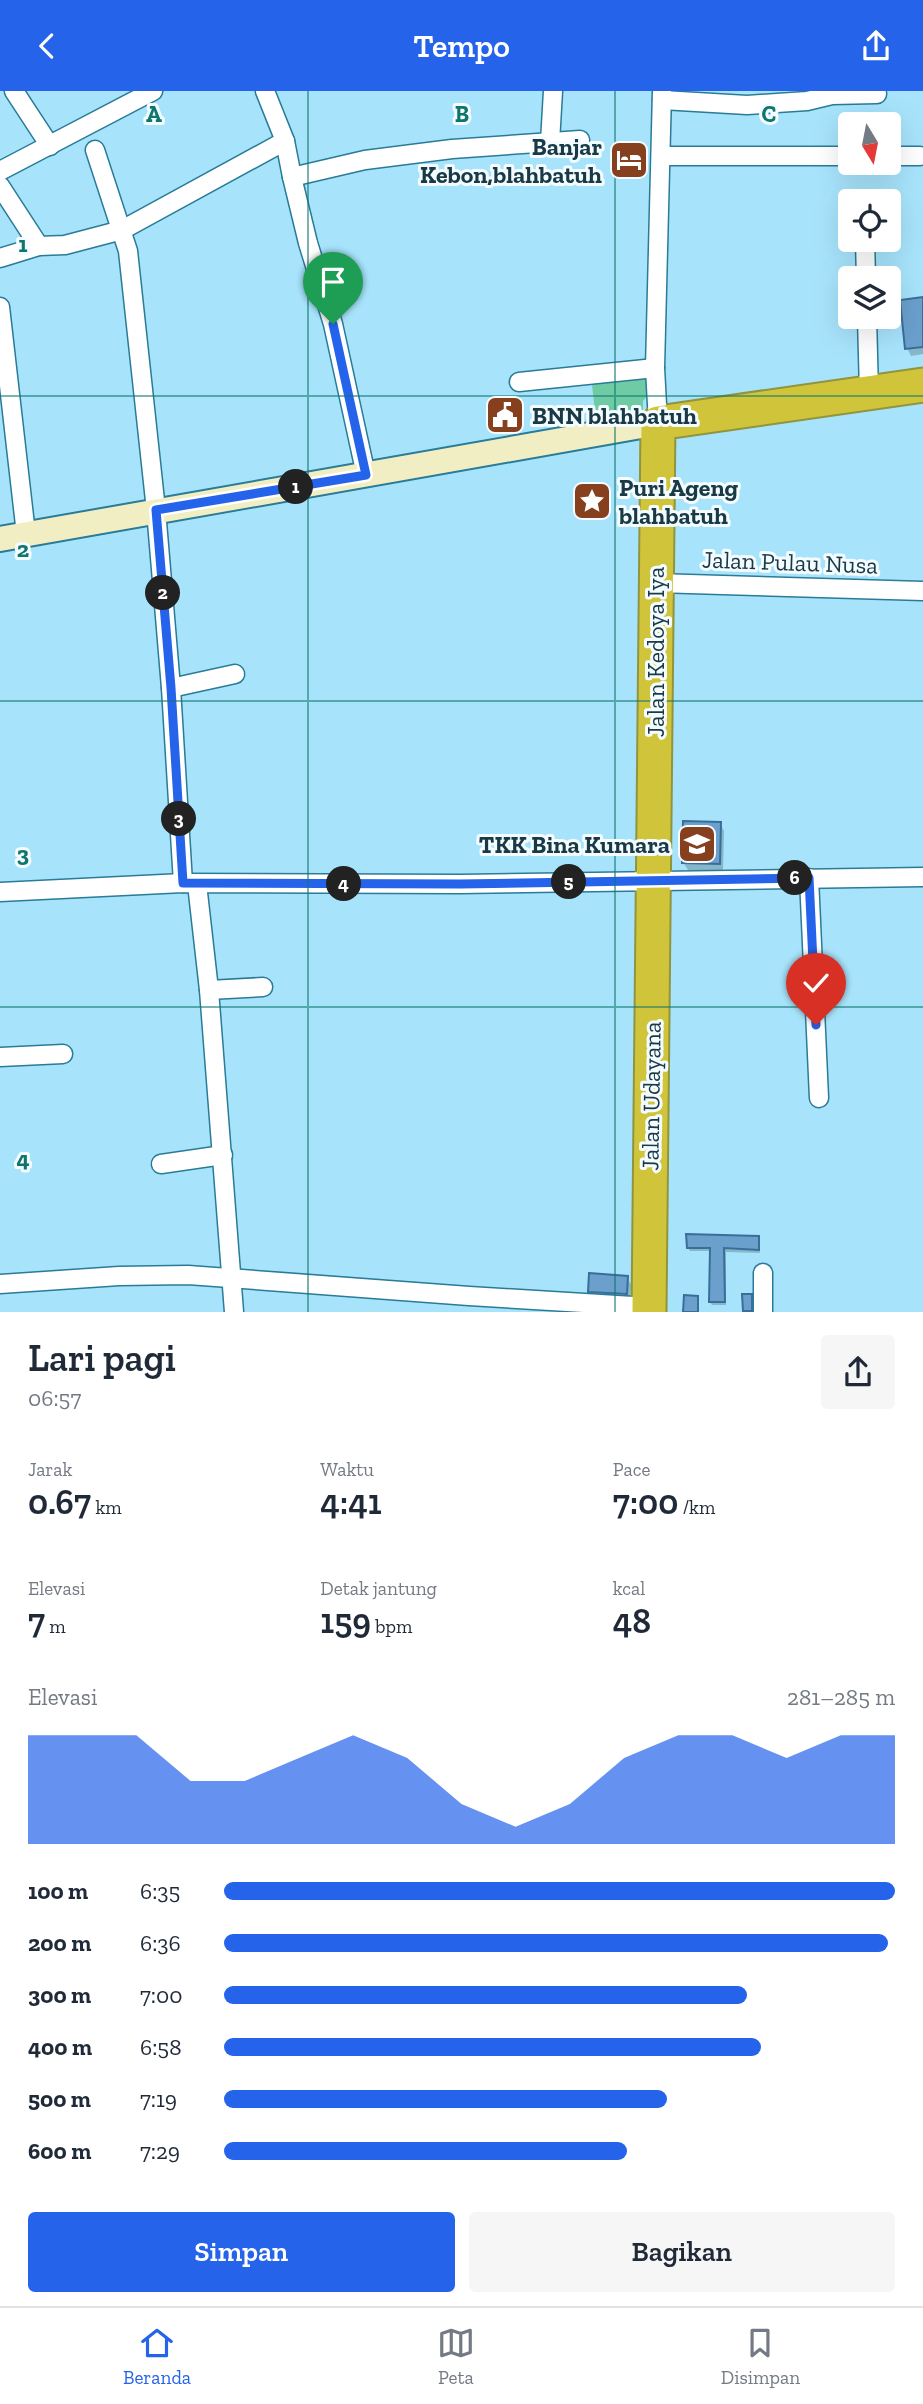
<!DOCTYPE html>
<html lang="id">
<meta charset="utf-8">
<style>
:root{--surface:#fff;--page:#f6f6f7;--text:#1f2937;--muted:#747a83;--line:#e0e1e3;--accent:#2563eb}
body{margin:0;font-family:"Zilla Slab",serif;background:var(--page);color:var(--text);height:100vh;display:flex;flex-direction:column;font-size:26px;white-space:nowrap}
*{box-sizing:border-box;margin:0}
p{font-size:23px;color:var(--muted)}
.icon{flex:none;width:38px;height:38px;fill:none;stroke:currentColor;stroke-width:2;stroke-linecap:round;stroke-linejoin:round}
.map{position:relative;height:1221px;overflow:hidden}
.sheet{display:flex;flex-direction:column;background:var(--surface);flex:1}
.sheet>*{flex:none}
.needle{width:46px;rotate:170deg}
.buttons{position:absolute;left:838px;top:21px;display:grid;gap:14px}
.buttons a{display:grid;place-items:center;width:63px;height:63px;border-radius:7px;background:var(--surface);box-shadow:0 7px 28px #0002;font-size:35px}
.pin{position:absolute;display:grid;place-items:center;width:60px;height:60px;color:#fff;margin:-72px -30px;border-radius:50% 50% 50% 0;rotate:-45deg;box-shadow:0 0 7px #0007}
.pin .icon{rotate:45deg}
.km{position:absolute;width:35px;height:35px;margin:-18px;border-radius:50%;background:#222;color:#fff;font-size:19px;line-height:35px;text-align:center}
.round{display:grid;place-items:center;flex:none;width:74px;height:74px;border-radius:7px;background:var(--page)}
.head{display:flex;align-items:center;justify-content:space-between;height:119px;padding:0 28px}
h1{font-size:38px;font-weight:600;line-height:52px}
.stats{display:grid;grid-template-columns:repeat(3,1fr);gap:10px;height:119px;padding:7px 28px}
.stats div{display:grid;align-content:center}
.stats b{font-size:35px;font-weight:600}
.stats small{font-size:19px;font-weight:400}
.stats p{font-size:19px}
.chart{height:196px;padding:14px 28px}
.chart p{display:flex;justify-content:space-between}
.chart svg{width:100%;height:126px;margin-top:7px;fill:var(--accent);opacity:.7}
.primary-button{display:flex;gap:14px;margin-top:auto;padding:14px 28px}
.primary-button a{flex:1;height:80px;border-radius:7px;background:var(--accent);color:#fff;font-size:28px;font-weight:600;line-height:80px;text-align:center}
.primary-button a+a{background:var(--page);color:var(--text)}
ul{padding:0 28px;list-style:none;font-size:23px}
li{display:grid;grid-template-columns:112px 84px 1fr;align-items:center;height:52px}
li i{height:18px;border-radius:9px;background:var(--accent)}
header{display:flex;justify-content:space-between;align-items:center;height:91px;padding:0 28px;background:var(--accent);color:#fff;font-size:32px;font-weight:600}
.dock{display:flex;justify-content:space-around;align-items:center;height:98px;border-top:2px solid var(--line);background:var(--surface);font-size:19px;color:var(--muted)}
.dock a{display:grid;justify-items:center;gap:4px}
.dock .on{color:var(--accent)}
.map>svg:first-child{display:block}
.green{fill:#6ecba4}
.shadow{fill:#0003}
.building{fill:#6ba0cd;stroke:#3a6e99;stroke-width:2}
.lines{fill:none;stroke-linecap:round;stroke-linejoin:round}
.street-casing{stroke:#297b97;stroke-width:21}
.secondary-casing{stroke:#297b97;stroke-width:28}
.highway-casing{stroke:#90943e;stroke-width:37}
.street{stroke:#fff;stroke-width:18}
.secondary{stroke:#f1eec4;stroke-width:24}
.highway{stroke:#d0c53a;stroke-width:33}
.route-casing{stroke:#fff;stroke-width:14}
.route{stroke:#2563eb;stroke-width:9}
.grid{fill:none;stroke:#0f766e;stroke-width:2;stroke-opacity:0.55}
.labels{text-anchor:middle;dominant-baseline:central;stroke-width:6;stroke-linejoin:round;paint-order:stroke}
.poi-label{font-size:24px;font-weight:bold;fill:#183945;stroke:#f4fcff;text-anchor:end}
.street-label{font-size:24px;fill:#183945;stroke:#f4fcff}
.grid-label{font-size:23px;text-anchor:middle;font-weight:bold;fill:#0f766e;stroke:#f4fcff;stroke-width:6;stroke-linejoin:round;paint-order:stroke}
</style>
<header><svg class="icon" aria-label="back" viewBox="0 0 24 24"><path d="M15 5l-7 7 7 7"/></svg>Tempo<svg class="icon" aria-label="share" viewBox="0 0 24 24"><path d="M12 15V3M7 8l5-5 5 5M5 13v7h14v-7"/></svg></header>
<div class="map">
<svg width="923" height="1221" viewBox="0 0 923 1221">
<rect width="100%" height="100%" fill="#a7e4fc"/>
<polygon class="green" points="646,279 646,288 651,288 651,295 646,296 647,305 643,310 643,322 630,332 597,338 591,285"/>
<g class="shadow">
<polygon points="923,209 923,263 911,265 907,257"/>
<polygon points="720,732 724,740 723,779 688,779 683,771"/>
<polygon points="758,1147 760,1162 726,1161 726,1214 712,1214 710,1211 712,1160 690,1160 688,1157"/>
<polygon points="627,1186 631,1194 630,1210 594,1208 590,1200"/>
</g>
<g class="building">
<polygon points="923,206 923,256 905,258 900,209"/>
<polygon points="683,730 721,731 720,773 682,772"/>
<polygon points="686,1143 759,1145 759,1159 724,1157 725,1211 709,1211 710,1157 687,1157"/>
<polygon points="589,1182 628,1185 627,1203 588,1201"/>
<polygon points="742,1203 752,1203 752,1220 743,1220"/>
<polygon points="684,1204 698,1205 698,1221 683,1221"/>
</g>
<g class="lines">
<defs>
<g id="street">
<polyline points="14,0 50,55"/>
<polyline points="265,0 285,50 292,86 308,152 333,233 366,384"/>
<polyline points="662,9 747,14 807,10 832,4 877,3"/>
<polyline points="550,51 553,0"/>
<polyline points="95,59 128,160 156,419 171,597 183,792"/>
<polyline points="661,65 850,65"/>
<polyline points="889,65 920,65"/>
<polyline points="0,80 153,0"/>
<polyline points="292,86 365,69 452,58 580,49"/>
<polyline points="0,95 39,155"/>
<polyline points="865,149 866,187"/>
<polyline points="0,167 39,155 65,154 122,139 285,50"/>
<polyline points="0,216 26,443"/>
<polyline points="867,226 869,302"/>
<polyline points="519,291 655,277"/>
<polyline points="658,332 655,277 662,0"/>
<polyline points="656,492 923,500"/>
<polyline points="171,597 235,583"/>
<polyline points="809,787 819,1007"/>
<polyline points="197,793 209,899 234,1221"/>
<polyline points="0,801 183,792 460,793 923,786"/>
<polyline points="209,899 263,896"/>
<polyline points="0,966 63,963"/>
<polyline points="161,1073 223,1064"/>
<polyline points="0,1193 119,1185 188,1184 469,1205 649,1216"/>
<polyline points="763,1221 763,1182"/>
</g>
<polyline id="secondary" points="0,448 658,332"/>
<polyline id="highway" points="649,1221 658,332 923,294"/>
</defs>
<use href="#street" class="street-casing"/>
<use href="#secondary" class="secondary-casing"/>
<use href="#highway" class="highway-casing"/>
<use href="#street" class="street"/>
<use href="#secondary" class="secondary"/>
<use href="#highway" class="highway"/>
</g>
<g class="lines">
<defs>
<polyline id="route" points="333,233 366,384 156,419 171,597 183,792 460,793 809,787 816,934"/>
</defs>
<use href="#route" class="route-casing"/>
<use href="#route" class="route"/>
</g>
<path class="grid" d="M308 0V1221M615 0V1221M0 305H923M0 610H923M0 916H923"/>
<defs>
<symbol id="hotel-square" viewBox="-11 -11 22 22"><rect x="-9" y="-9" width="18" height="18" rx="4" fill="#87401d" stroke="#f4fcff"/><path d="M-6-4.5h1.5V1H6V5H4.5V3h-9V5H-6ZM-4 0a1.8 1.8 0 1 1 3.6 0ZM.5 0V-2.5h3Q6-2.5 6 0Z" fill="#fff"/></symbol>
<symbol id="civic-square" viewBox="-11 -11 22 22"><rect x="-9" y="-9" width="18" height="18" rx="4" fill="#87401d" stroke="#f4fcff"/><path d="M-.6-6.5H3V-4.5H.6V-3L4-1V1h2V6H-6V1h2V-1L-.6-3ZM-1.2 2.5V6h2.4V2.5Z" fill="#fff"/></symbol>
<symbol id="sight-square" viewBox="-11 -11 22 22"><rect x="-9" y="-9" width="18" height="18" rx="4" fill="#87401d" stroke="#f4fcff"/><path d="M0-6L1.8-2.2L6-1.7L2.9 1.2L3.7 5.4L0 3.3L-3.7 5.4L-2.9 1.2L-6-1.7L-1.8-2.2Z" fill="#fff"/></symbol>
<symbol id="school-square" viewBox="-11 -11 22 22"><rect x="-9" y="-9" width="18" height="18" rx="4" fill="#87401d" stroke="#f4fcff"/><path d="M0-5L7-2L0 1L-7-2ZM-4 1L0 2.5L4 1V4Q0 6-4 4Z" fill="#fff"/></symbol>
</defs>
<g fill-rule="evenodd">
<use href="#hotel-square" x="607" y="47" width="44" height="44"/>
<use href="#civic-square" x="483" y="302" width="44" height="44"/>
<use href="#sight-square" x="570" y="388" width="44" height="44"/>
<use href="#school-square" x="675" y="731" width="44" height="44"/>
</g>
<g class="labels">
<g class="poi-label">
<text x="602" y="55">Banjar<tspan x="602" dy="28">Kebon,blahbatuh</tspan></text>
<text x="532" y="324" text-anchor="start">BNN blahbatuh</text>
<text x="619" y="396" text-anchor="start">Puri Ageng<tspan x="619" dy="28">blahbatuh</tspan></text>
<text x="670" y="753">TKK Bina Kumara</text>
</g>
<g class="street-label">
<text transform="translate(790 471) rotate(2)">Jalan Pulau Nusa</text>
<text transform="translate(655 561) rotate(-90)">Jalan Kedoya Iya</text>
<text transform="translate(651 1005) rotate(-89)">Jalan Udayana</text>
</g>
</g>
<g class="grid-label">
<text x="154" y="31">A</text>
<text x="462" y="31">B</text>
<text x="769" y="31">C</text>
<text x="23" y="161">1</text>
<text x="23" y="466">2</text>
<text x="23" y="771">3</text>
<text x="23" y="1076">4</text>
</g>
</svg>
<div class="buttons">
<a><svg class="needle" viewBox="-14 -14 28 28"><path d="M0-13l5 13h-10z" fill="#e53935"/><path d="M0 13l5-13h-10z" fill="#747a83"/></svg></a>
<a><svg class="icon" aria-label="locate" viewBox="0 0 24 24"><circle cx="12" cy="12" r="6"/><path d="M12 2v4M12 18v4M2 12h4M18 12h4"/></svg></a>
<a><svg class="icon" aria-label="layers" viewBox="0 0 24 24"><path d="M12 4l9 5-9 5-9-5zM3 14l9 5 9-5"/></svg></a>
</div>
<div class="pin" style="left:333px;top:233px;background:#1e9e55"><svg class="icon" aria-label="arrive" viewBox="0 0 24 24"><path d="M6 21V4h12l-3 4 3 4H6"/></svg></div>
<div class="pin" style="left:816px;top:934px;background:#d93025"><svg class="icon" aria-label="check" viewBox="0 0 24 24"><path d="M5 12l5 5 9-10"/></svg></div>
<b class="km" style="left:296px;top:396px">1</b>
<b class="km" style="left:163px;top:502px">2</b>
<b class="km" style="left:179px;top:728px">3</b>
<b class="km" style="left:344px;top:793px">4</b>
<b class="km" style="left:569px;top:791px">5</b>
<b class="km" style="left:795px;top:787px">6</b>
</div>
<section class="sheet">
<div class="head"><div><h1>Lari pagi</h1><p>06:57</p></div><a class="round"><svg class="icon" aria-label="share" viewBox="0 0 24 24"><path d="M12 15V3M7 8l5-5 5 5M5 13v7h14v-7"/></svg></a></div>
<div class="stats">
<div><p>Jarak</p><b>0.67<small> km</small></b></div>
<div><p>Waktu</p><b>4:41</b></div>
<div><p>Pace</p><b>7:00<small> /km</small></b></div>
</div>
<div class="stats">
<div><p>Elevasi</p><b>7<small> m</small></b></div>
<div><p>Detak jantung</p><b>159<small> bpm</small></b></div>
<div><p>kcal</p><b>48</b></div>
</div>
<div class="chart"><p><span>Elevasi</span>281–285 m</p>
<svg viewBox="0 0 160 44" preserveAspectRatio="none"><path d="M0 44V6L10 6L20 6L30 22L40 22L50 14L60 6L70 14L80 30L90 38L100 30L110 14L120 6L130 6L140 14L150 6L160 6V44z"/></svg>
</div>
<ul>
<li><b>100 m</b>6:35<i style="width:100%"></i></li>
<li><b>200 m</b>6:36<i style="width:99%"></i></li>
<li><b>300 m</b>7:00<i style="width:78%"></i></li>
<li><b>400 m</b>6:58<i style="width:80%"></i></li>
<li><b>500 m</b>7:19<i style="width:66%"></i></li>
<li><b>600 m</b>7:29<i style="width:60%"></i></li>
</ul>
<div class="primary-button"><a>Simpan</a><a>Bagikan</a></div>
</section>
<nav class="dock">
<a class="on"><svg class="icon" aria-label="home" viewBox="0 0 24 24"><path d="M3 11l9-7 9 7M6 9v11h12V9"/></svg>Beranda</a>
<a><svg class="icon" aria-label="map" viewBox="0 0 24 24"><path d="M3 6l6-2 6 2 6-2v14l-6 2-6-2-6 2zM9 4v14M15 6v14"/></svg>Peta</a>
<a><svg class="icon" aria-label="saved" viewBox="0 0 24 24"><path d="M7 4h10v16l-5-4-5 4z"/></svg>Disimpan</a>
</nav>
